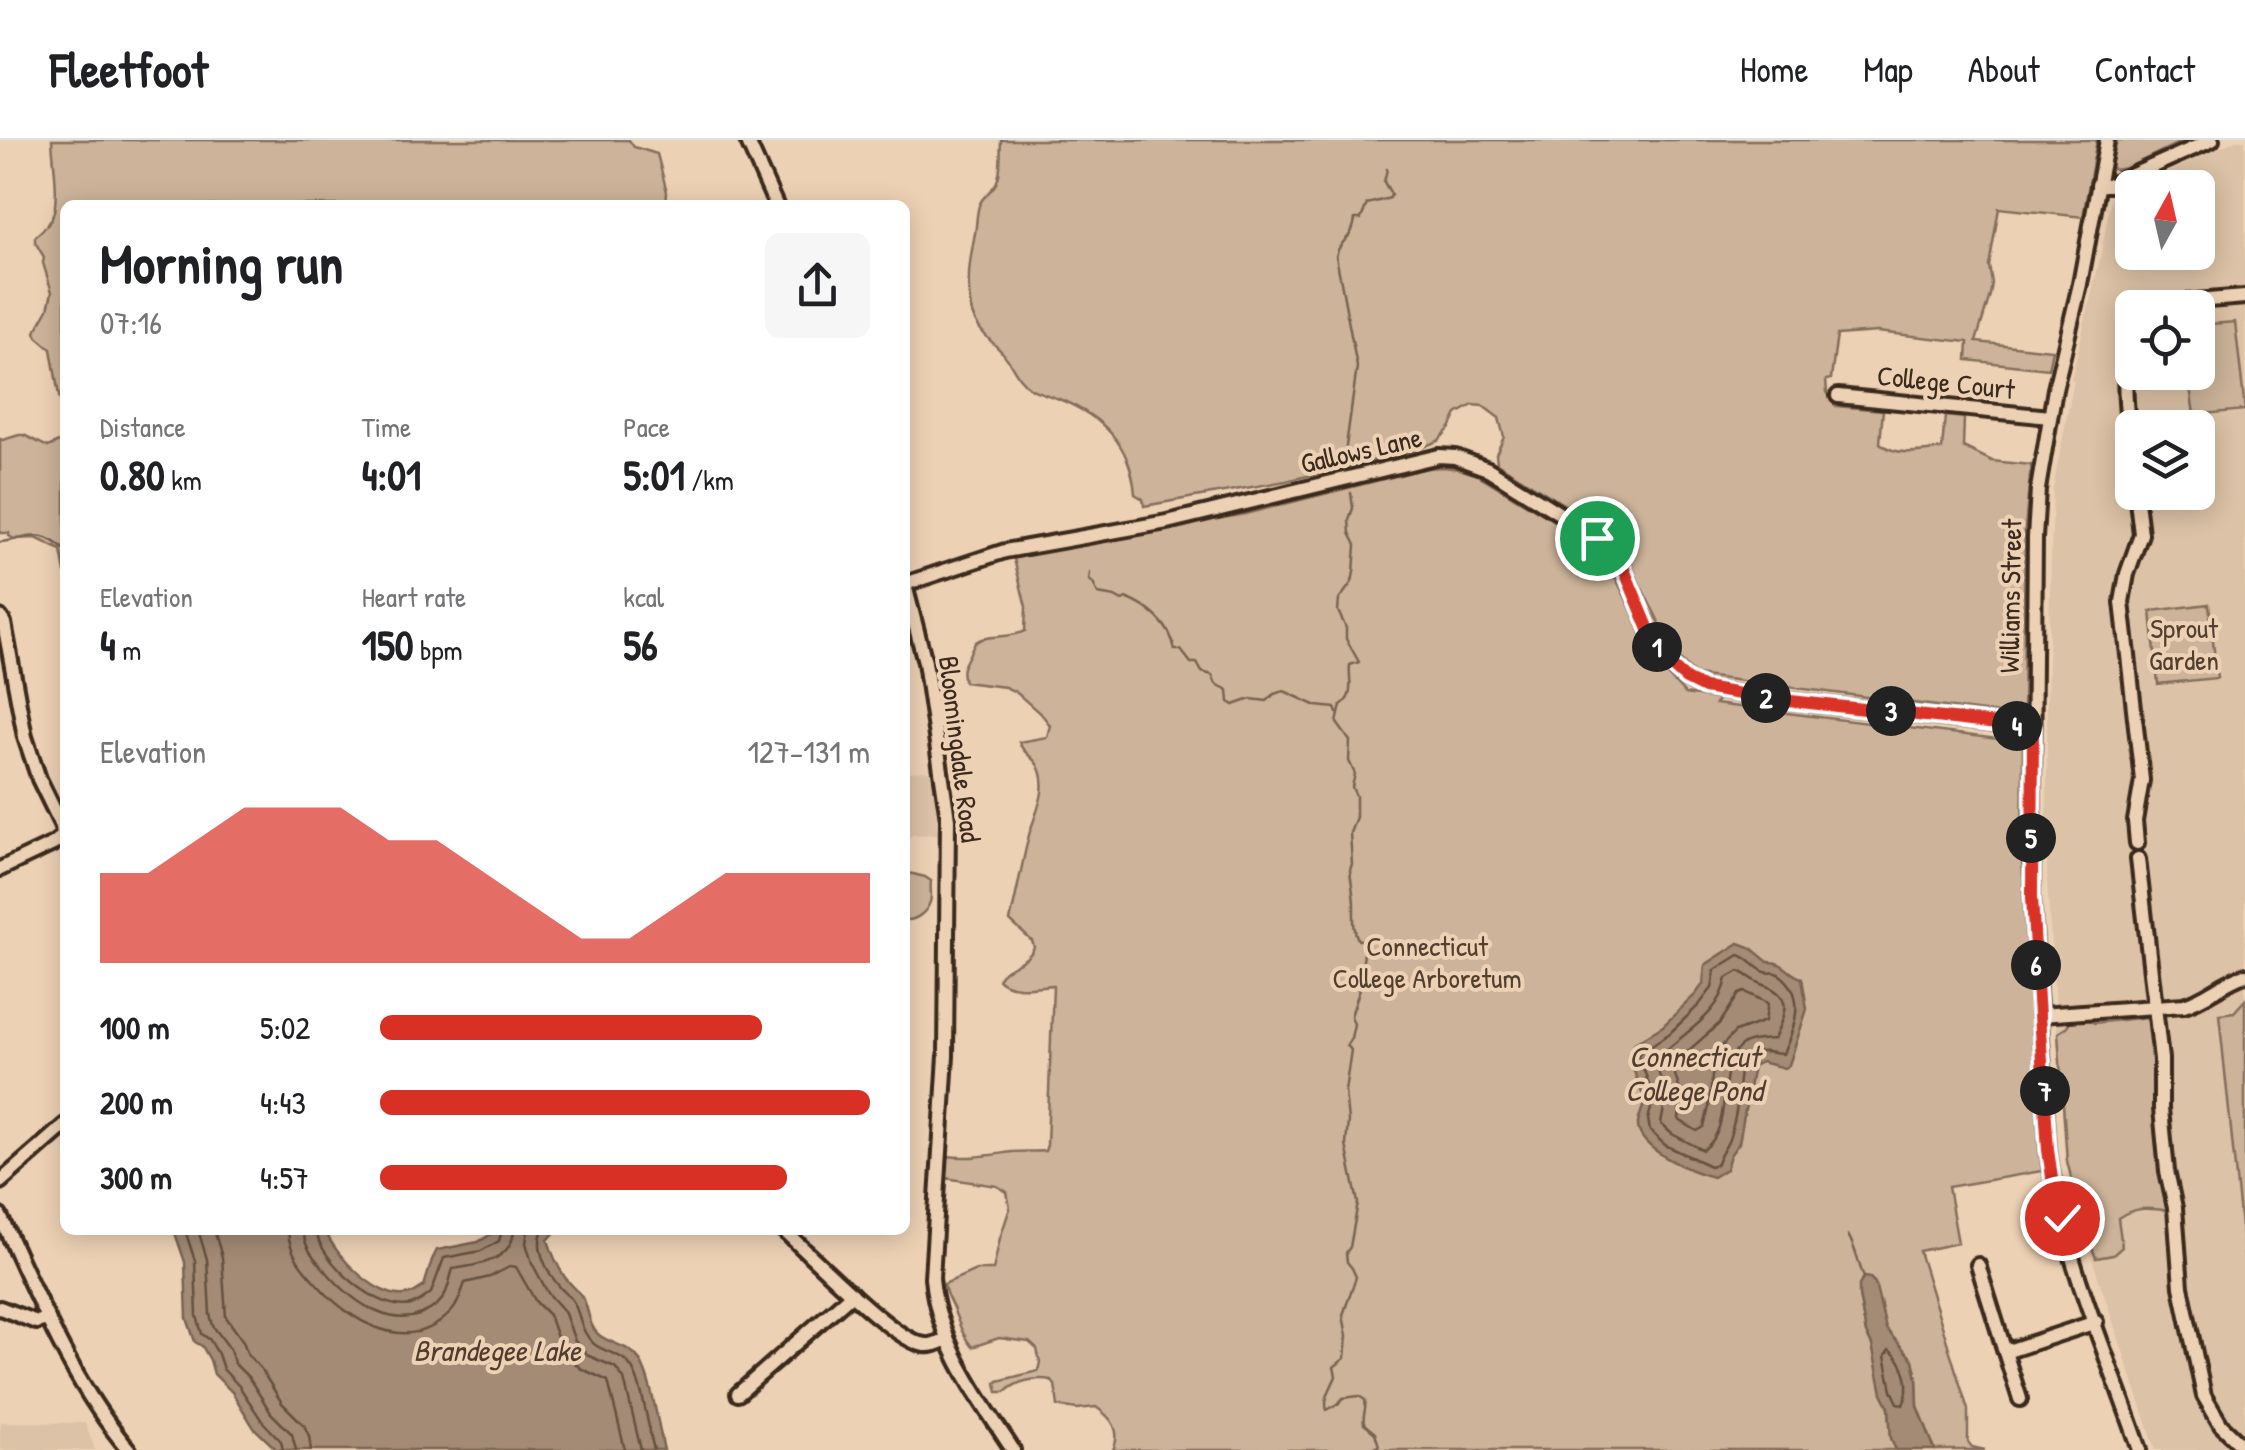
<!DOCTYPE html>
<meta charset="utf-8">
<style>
:root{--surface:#fff;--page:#f6f6f6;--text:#202124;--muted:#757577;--line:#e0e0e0;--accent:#d93025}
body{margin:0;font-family:"Patrick Hand",sans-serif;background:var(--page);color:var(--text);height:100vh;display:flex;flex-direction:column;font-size:38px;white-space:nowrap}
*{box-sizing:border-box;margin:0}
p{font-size:32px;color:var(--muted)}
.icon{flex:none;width:55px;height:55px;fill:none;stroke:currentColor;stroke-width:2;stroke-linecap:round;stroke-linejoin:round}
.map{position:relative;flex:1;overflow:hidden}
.sheet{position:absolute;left:60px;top:60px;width:850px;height:1035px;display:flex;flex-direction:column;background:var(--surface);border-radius:15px;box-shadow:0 5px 25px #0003}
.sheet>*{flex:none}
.needle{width:65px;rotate:8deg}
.tools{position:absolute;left:2115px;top:30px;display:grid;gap:20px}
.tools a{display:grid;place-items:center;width:100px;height:100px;border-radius:15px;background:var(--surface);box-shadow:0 5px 25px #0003;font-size:50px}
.pin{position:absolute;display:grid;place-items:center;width:85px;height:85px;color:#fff;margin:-42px;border:5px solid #fff;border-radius:50%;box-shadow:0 2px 10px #0007}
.km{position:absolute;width:50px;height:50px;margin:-25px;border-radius:50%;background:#222;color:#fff;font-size:28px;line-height:50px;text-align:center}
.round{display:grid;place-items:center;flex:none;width:105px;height:105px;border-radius:15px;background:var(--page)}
.overview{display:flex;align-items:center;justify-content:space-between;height:170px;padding:0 40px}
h1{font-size:55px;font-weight:700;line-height:75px}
.figures{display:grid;grid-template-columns:repeat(3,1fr);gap:15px;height:170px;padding:10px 40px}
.figures div{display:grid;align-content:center}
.figures b{font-size:42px;font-weight:700}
.figures small{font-size:28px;font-weight:400}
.figures p{font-size:28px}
.chart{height:280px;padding:20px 40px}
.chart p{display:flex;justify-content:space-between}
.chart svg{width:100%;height:180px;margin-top:10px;fill:var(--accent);opacity:.7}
ul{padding:0 40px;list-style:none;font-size:32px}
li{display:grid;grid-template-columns:160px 120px 1fr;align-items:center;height:75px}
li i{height:25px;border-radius:12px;background:var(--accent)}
header{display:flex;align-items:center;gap:60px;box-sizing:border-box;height:140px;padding:0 50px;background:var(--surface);border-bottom:2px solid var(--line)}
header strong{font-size:48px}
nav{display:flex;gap:55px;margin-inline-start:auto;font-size:35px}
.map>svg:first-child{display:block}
.built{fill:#dcc2a6;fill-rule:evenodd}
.green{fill:#ccb399;stroke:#846e5c;stroke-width:2.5}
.water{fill:#a38b74;stroke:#796452;stroke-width:2.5}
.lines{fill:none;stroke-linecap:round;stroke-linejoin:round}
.shore{stroke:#655140;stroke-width:2.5}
.stream{stroke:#796452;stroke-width:2.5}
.minor-casing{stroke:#3b2a1e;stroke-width:20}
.minor{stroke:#edd1b4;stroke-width:12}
.route-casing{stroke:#fff;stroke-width:20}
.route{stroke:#d93025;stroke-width:12}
.labels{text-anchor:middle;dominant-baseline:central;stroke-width:8;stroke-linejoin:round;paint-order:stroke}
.street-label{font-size:28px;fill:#3b2a1e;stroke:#edd1b4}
.park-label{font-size:28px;fill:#513f30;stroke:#edd1b4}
.water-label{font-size:30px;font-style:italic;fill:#503d2f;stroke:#edd1b4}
</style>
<header>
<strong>Fleetfoot</strong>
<nav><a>Home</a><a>Map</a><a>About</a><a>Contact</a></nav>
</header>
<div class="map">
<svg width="2245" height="1310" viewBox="0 0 2245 1310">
<rect width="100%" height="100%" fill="#edd1b4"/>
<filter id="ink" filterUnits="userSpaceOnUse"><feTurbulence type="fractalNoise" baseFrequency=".01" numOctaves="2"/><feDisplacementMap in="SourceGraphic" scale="20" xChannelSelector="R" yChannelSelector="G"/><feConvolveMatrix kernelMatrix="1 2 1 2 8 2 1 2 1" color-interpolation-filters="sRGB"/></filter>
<g filter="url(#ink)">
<g class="built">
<path d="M2236 0H2245V1310H2156L2081 1086 2066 1024 2064 1004 2047 739V562L2053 349 2074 240H2071L2101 114 2111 59 2132 49V112H2198V48L2136 47ZM2132 168H2198V232H2132ZM2132 288H2198V352H2132Z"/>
<polygon points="933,631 938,694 912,695 905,701 905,632"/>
<polygon points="0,1282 85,1283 95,1310 0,1310"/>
</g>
<g class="green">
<path d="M52 0H629L634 7 657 14 667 52 666 65H65V278L59 256 51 209 37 197 35 192 48 169 52 152 43 123 44 117 35 102V97C41 90 49 86 52 78 60 57 53 22 52 0Z"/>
<path d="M1001 0H2097L2083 77 1999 68 1989 126 1992 143 1990 155 1976 202 2052 210 2048 229 1967 220 1968 202 1877 192 1837 195 1831 239 1826 240 1827 252 1836 266 1883 270 1880 303C1895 317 1923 312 1942 309L1945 276 1964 278 1963 307 1992 321 2031 325 2025 388 2023 577 1695 535 1677 517 1615 396 1497 323 1496 314 1504 297 1499 278 1483 266 1473 265 1457 274 1450 288 1438 301 1411 312 1286 341 1144 366 1143 359 1135 354C1131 304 1103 277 1059 259 1049 255 1039 253 1030 248 1016 239 1013 224 1002 212 990 200 974 187 971 169 966 142 970 119 975 93 977 83 976 72 980 63 984 56 991 51 995 45 1002 35 1000 13 1001 0Z"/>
<polygon points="2117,0 2185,0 2127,28 2114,30 2111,26"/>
<polygon points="2235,182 2245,270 2194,275 2188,233 2198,232 2198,185"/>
<polygon points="19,295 24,295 48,307 65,299 65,433 61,410 36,398 14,399 9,396 9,393 0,393 0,299 3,300"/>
<path d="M1443 327 1459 329 1478 335 1601 409 1661 528 1685 554 1719 559 1715 564 2023 602 2022 720 2042 1031 1948 1047 1958 1103 1919 1111 1968 1270V1302L1972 1307 1985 1310H1935L1918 1266 1917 1239 1913 1220 1885 1189 1880 1161 1859 1155 1866 1193 1872 1205 1889 1267 1891 1298 1896 1310H1113C1122 1291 1112 1278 1096 1267L1077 1269 1058 1266 1055 1245 1051 1240C1035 1237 1017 1241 1005 1252H998L996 1243 998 1241 1038 1231 1040 1222 1037 1209 1029 1202 999 1198 972 1207C962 1195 959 1183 953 1168 949 1159 945 1154 944 1144L976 1130H993L1000 1098 1010 1068 1007 1052 997 1046 945 1038 947 1016C970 1019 990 1015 1012 1012 1023 1011 1034 1012 1045 1011L1047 1005 1053 845C1035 846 1012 852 998 839 1006 824 1028 824 1034 807L1032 801 1010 781C1017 753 1022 723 1029 695 1035 673 1050 649 1038 626 1033 616 1023 614 1019 602L1047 597 1050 585 1043 576 1016 552 1005 547 964 542C961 530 962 528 968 517 971 512 971 507 976 502 985 494 1010 499 1025 491L1026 467 1014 419 1043 410 1245 374 1427 328Z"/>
<polygon points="2209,464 2217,538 2158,544 2151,471"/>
<path d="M905 732 925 737 931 741C930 746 931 752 931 757 930 770 917 781 905 780Z"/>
<polygon points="2245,860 2245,1125 2219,874 2234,872"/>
<path d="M2148 877 2151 878 2170 1071C2150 1068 2135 1066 2118 1078L2122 1107 2113 1115 2096 1118 2083 1084 2067 1021 2058 893 2067 887 2070 880 2089 879 2094 883Z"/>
</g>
<g class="water">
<path d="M1739 803 1750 807 1768 822C1785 821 1787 834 1802 838L1807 869 1789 925 1784 928 1761 922 1753 926 1739 1003 1730 1015 1726 1029 1713 1037C1692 1032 1647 1013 1639 991 1635 979 1644 971 1644 960 1644 956 1630 922 1628 915L1633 904 1663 886 1696 854 1703 844 1705 825Z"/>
<path d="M174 1090H325C334 1115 381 1164 410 1154 415 1153 419 1149 424 1146L432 1120 437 1110 478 1102 498 1090H557L548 1100C552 1113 557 1125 564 1136 570 1145 579 1150 584 1160 589 1171 589 1187 599 1195 612 1205 629 1205 639 1219 652 1239 658 1286 664 1310H277L254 1288 232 1252 214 1234 210 1220 202 1206 195 1202 187 1178 185 1122Z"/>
<polygon points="1864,1137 1870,1138 1875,1143 1886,1189 1913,1220 1917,1239 1918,1266 1935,1310 1896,1310 1891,1298 1889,1267 1882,1253 1872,1205 1866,1193 1859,1155 1859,1145"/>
</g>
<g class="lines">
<g class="shore">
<path d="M1739 815C1749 818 1755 828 1765 832 1775 835 1771 829 1780 835 1807 855 1795 887 1783 914 1774 914 1761 909 1752 914 1736 922 1739 950 1737 965 1736 975 1733 986 1730 996 1728 1006 1720 1012 1717 1024L1710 1026 1665 1005 1650 991 1648 979 1654 958 1638 914 1670 893 1699 865 1712 848 1715 830Z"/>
<path d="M1739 831C1747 834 1753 841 1762 844 1795 856 1785 872 1774 899 1764 900 1753 899 1744 904 1712 924 1737 987 1703 1010L1672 994 1661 984 1666 957 1655 921C1679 894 1720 878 1727 838Z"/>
<polygon points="1745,852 1768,863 1765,881 1735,892 1721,907 1712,936 1709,967 1704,987 1697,991 1679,980 1681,954 1672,925 1720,883 1739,854"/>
<polyline points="185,1090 195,1121 197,1176 202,1194 210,1200 218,1214 223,1229 239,1246 262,1281 281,1301 283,1310"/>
<polyline points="198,1090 207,1119 210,1174 213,1186 230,1209 234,1223 249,1238 271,1273 292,1294 296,1310"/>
<polyline points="214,1090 222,1117 226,1177 243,1201 248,1215 261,1229 282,1263 304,1285 309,1296 311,1310"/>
<path d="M288 1090C289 1113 302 1128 317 1144 349 1181 409 1218 452 1171 459 1163 461 1153 465 1143L490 1137 511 1126 516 1127 536 1162 549 1175 559 1203 564 1212 580 1228 608 1241 625 1310"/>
<path d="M303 1090C304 1107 314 1118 325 1130 352 1162 398 1198 438 1164 448 1155 449 1140 453 1129 479 1125 512 1121 514 1090"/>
<path d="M316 1090C319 1120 378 1173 411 1165 418 1163 426 1157 431 1153L444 1118 481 1111 499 1101 502 1090"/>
<polyline points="528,1090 526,1103 532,1123 548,1153 564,1171 575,1201 589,1216 615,1227 624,1239 641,1310"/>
<path d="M543 1090C534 1107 547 1132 559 1146 564 1153 570 1155 574 1163 581 1177 581 1193 594 1204 607 1214 623 1213 632 1228 643 1246 648 1288 654 1310"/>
<path d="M1889 1210C1906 1222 1912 1247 1903 1265L1898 1263 1892 1250 1885 1216Z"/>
</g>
<g class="stream">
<path d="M1347 331 1346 306 1357 227 1336 116C1340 98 1352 102 1355 79H1361L1367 64 1390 58 1391 54 1384 42 1387 29"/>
<path d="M1351 353 1353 368 1349 380 1350 393 1356 405 1354 432 1352 442 1339 460 1338 471 1346 488V499L1359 522 1350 525C1348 539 1356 555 1341 565L1337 583 1350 601 1349 621 1355 634 1352 647 1356 656V677L1350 693 1352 724 1350 730C1351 742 1354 754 1354 766 1354 778 1353 789 1358 800H1363L1365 803 1360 848 1351 876 1354 884 1351 898 1346 906 1351 910 1345 951 1348 981 1346 1005 1358 1063 1350 1107 1346 1113 1347 1122 1352 1128 1356 1137 1343 1175 1347 1196 1345 1218 1334 1227 1336 1236C1332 1247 1323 1258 1327 1270L1338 1264 1343 1258 1359 1256 1365 1260C1367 1269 1362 1275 1364 1284L1375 1293 1379 1306 1367 1310"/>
<path d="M0 402C29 400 37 386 65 410"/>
<path d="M1090 433 1089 440 1093 443 1098 454 1115 457 1122 461 1126 458C1149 467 1171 485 1175 510H1181L1191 523H1197L1202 532 1212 535 1216 544 1228 550 1229 562 1234 565 1251 559 1267 561 1274 554 1284 551 1317 566 1335 568 1337 573"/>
<path d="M1848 1095C1856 1108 1858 1124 1864 1137"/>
</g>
<defs>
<g id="minor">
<polyline points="747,0 776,65"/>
<path d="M2107 0 2080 144 2055 249 2038 349 2035 398 2032 757 2048 1010C2061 1112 2107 1213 2140 1310"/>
<polyline points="2098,45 2110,45 2212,0"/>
<polyline points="2161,168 2184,162 2245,157"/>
<path d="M2132 188C2120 232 2127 277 2132 322"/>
<polyline points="1838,256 2050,277"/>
<polyline points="2136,352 2141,394 2127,434 2122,462 2142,640 2135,681 2137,703"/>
<polyline points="905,444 1005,411 1167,382 1439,316 1455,317 1488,329 1597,397 1623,427 1655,504 1667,523 1686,539 1704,548 1764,558 2033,588"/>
<path d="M905 445 925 522 948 679 946 916 932 1138C938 1203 978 1257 1013 1310"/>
<polyline points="0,477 4,483 25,597 39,639 62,686 63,696 53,704 0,729"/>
<polyline points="2138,719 2161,919 2161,969 2167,1031 2175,1068 2181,1147 2204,1256 2221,1285 2245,1308"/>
<path d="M2040 875 2184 865C2206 859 2223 842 2245 835"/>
<polyline points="0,1042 65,985"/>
<path d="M0 1076C38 1157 71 1242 129 1310"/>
<path d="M783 1090C811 1114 893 1201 925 1205 933 1206 940 1202 947 1199"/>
<polyline points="1978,1125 2005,1212"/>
<polyline points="0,1168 36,1182 48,1179"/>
<polyline points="738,1254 852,1154"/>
<polyline points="2020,1259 2005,1212 2096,1182"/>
</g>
</defs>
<use href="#minor" class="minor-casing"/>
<use href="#minor" class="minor"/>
</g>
</g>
<g class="lines" filter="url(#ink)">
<defs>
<polyline id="route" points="1597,398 1623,427 1655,504 1667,522 1686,539 1704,548 1764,558 2033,588 2032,757 2038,860 2048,1010 2053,1044 2062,1078"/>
</defs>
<use href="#route" class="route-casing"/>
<use href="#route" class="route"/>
</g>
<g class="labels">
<g class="street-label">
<text transform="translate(1946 242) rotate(6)">College Court</text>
<text transform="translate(1361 310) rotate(-13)">Gallows Lane</text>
<text transform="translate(2010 456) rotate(-89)">Williams Street</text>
<text transform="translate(960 609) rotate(83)">Bloomingdale Road</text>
</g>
<g class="park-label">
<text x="2184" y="488">Sprout<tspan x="2184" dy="32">Garden</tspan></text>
<text x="1427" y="806">Connecticut<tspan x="1427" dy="32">College Arboretum</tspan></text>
</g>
<g class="water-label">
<text x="1694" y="916">Connecticut<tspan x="1694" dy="34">College Pond</tspan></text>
<text x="497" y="1210">Brandegee Lake</text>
</g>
</g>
</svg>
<div class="tools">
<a><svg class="needle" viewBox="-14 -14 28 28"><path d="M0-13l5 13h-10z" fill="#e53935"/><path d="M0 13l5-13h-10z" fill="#757577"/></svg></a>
<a><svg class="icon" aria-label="locate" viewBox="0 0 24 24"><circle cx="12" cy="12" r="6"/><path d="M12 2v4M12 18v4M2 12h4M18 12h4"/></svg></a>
<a><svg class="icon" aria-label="layers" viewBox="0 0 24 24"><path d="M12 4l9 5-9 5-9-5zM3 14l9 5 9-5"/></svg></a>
</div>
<div class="pin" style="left:1597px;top:398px;background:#1e9e55"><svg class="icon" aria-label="arrive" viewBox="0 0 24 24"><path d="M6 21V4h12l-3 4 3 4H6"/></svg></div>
<div class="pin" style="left:2062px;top:1078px;background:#d93025"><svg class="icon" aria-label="check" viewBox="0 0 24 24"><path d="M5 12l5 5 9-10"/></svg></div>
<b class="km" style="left:1657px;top:507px">1</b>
<b class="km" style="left:1766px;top:558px">2</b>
<b class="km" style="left:1891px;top:571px">3</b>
<b class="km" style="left:2017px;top:586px">4</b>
<b class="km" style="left:2031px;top:698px">5</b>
<b class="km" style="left:2036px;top:825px">6</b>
<b class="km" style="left:2045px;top:951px">7</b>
<section class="sheet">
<div class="overview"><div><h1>Morning run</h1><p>07:16</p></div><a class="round"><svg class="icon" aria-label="share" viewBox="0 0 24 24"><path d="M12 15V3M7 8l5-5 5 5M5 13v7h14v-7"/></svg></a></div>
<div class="figures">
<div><p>Distance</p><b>0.80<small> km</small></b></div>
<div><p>Time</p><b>4:01</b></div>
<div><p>Pace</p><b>5:01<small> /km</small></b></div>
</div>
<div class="figures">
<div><p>Elevation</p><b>4<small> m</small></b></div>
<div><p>Heart rate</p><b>150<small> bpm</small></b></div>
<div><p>kcal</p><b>56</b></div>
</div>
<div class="chart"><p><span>Elevation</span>127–131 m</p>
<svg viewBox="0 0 160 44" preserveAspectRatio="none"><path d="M0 44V22L10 22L20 14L30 6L40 6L50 6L60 14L70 14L80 22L90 30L100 38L110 38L120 30L130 22L140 22L150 22L160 22V44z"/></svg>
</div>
<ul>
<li><b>100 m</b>5:02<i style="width:78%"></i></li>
<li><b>200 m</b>4:43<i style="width:100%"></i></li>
<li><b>300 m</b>4:57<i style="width:83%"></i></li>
</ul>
</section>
</div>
